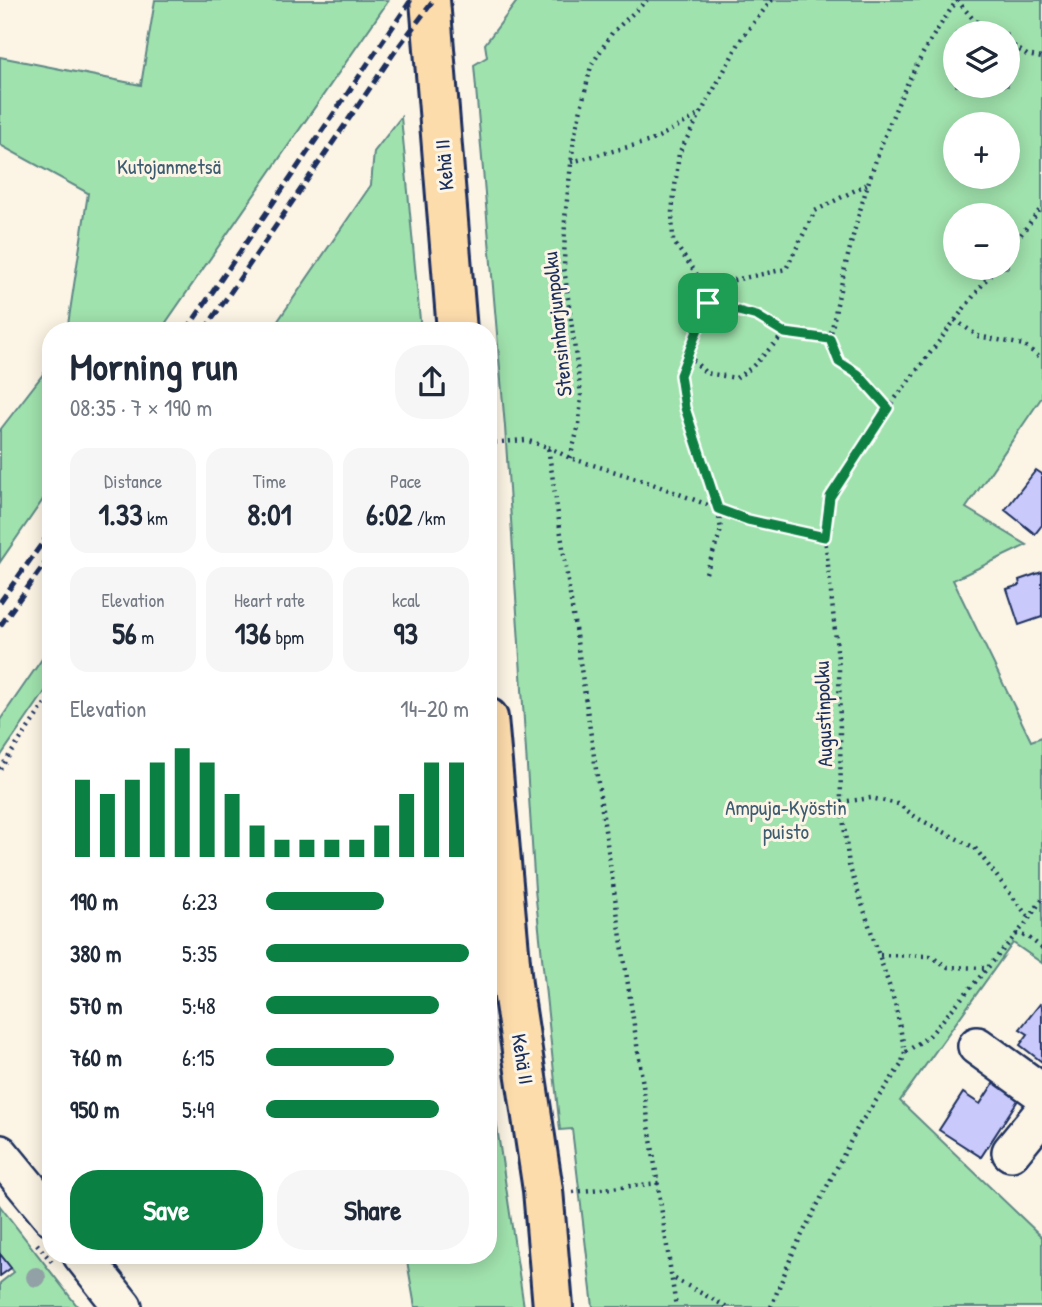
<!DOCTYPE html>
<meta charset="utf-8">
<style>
:root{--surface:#fff;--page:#f6f6f7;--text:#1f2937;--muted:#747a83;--accent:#0b8043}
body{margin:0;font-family:"Patrick Hand",sans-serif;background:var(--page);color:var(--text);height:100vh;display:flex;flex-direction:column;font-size:26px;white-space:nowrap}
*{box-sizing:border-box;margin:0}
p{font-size:23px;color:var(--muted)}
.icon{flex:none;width:38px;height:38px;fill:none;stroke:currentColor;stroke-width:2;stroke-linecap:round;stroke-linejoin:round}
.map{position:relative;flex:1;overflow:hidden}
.sheet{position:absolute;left:42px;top:322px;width:455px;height:942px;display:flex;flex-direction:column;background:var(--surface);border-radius:28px;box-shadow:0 4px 18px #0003}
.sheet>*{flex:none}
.controls{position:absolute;left:943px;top:21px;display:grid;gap:14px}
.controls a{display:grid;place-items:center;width:77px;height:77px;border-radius:50%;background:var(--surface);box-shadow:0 4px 18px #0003;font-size:35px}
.pin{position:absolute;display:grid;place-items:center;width:60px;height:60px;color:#fff;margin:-30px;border-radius:14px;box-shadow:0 4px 10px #0006}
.round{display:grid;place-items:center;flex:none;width:74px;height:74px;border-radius:28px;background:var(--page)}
.overview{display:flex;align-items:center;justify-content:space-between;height:119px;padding:0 28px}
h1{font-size:38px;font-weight:800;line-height:52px}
.metrics{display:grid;grid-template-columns:repeat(3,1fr);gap:10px;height:119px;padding:7px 28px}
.metrics div{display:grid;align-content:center;border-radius:18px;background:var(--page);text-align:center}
.metrics b{font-size:30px;font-weight:800}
.metrics small{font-size:19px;font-weight:400}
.metrics p{font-size:19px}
.chart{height:196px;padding:14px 28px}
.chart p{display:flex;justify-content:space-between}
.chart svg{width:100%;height:126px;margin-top:7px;stroke:var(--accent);stroke-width:6}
.cta{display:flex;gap:14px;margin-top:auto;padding:14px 28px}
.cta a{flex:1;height:80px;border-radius:28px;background:var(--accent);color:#fff;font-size:28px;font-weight:800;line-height:80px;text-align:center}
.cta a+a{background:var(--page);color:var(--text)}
ul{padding:0 28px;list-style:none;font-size:23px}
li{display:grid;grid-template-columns:112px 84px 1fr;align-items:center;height:52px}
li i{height:18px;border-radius:9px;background:var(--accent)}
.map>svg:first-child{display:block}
.green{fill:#a0e2ad;stroke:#5e8886;stroke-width:2;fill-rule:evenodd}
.building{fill:#cac9fc;stroke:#1b2f5e;stroke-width:2}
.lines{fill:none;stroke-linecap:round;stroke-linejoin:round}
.minor-casing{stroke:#1b2f5e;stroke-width:42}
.highway-casing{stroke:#1b2f5e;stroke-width:44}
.path{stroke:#1b2f5e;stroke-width:4.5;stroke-dasharray:2 5;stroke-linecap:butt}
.minor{stroke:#fcf5e5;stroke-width:37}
.highway{stroke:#fddcac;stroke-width:38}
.rail{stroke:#1b2f5e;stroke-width:5;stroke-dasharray:10 5;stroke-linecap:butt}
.tree{fill:#92a1a6}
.route-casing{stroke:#fff;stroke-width:14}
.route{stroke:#0b8043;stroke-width:9}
.labels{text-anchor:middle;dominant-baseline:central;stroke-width:6;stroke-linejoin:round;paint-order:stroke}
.street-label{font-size:21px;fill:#1b2f5e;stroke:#fcf5e5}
.park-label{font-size:21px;fill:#3c5c72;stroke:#fcf5e5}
</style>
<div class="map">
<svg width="1042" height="1307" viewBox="0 0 1042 1307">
<rect width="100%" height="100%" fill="#fcf5e5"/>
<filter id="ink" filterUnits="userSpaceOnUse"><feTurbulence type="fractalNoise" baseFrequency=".0143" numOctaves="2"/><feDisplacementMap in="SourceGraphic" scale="14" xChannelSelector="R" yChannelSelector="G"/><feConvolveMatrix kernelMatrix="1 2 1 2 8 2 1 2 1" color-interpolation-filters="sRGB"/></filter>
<g filter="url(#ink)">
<g class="green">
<polygon points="155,0 389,0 160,331 67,331 88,193 0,145 0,57 141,85"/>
<path d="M518 0H1042V397L966 508 1027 545 953 580 1031 741 1042 737V963L1013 943 900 1101 1042 1237V1307H593L572 1129 560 1130 535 890 505 427 474 65 487 57 485 44ZM956 33H1008V86H956ZM956 124H1008V177H956ZM956 215H1008V268H956Z"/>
<polygon points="401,117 421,331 271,331 371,185 374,152"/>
<polygon points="51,364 51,488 0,562 0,430"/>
<polygon points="51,646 51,683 0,757 0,720"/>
<polygon points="488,1046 494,1107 524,1307 415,1307 406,1255 488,1255"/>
<polygon points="0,1206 78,1307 0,1307 0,1283 14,1272 0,1254"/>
</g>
<g class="building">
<polygon points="1036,470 1042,474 1042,525 1035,534 1005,510"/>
<polygon points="1042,572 1042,617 1019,625 1007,589 1020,585 1019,580"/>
<polygon points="1040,1004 1042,1006 1042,1062 1020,1045 1028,1034 1020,1029"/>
<polygon points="995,1081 1020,1097 981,1157 939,1130 963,1093 980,1104"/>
<polygon points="0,1254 11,1268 0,1276"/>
</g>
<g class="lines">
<defs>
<g id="minor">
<polyline points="977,1046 1042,1093"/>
<polyline points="1011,1152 1042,1114"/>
<polyline points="0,1154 51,1216"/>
<polyline points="82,1255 123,1307"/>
</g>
<g id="highway">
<polyline points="430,0 457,331"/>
<polyline points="488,718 512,984 543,1190 553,1307"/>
</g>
</defs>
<use href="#minor" class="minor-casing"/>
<use href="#highway" class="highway-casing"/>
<g class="path">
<polyline points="957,0 973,19 995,33"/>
<polyline points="1008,42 1027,55 1042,58"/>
<polyline points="571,162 651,141 699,115"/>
<polyline points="1008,251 1042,207"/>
<polyline points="706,286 786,269 815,211 869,183"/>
<polyline points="708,303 757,316 785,333 830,339 840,362 858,374 888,408"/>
<polyline points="955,320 978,336 1024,345 1042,359"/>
<path d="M830 339C848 245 874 143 920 59 930 39 944 20 957 0"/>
<polyline points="688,355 706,373 736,378 751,368 785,333"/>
<polyline points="488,443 525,440 548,447 676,1307"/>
<polyline points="548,447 570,458 642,480 748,520 825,537"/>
<polyline points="570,458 579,425 581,395 564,268 565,218 574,138 591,66 612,33 647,0"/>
<polyline points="706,573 721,530 718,509 685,408 679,375 708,303 705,286 673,241 672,212 679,153 743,36 772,0"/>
<polyline points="0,769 51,695"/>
<polyline points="841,802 871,798 898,804 917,818 975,848 1029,918"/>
<polyline points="1016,934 1028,937 1042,948"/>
<polyline points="880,955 930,956 948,967 986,968"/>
<polyline points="906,1052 930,1035 1026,923 1042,899"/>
<polyline points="573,1192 659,1183"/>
<polyline points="37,1244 52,1262"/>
<polyline points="675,1279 727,1307"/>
<polyline points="771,1307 794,1250 859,1125 901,1065 905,1052 895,1003 849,865 841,802 839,668 825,537 830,497 888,408 995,268"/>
</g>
<use href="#minor" class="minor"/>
<use href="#highway" class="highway"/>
<g class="rail">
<polyline points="186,331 411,0"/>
<polyline points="204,331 396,50 434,0"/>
<polyline points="0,602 51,531"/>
<polyline points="0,626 51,555"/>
</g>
</g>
<circle class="tree" cx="36" cy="1277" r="10"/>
</g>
<g class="lines" filter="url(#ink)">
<defs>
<polygon id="route" points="708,303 757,316 785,333 830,339 839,362 858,374 888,408 830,497 825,537 748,520 718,509 685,408 680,375"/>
</defs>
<use href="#route" class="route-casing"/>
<use href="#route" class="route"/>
</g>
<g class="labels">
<g class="street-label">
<text transform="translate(444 165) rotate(-95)">Kehä II</text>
<text transform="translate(557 324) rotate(-96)">Stensinharjunpolku</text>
<text transform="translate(823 714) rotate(-92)">Augustinpolku</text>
<text transform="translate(523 1059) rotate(81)">Kehä II</text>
</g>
<g class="park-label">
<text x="169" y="166">Kutojanmetsä</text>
<text x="786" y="807">Ampuja-Kyöstin<tspan x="786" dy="24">puisto</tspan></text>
</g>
</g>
</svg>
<div class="controls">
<a><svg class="icon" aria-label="layers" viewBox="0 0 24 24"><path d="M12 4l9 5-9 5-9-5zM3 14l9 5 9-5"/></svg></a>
<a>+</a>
<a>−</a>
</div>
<div class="pin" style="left:708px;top:303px;background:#1e9e55"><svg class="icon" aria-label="arrive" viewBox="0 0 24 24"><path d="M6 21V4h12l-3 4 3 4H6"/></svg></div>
<section class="sheet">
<div class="overview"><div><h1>Morning run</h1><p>08:35 · 7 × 190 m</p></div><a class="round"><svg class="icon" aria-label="share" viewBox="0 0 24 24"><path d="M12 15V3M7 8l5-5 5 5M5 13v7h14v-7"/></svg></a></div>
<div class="metrics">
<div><p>Distance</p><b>1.33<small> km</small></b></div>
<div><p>Time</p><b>8:01</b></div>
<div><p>Pace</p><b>6:02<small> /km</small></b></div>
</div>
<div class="metrics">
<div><p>Elevation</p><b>56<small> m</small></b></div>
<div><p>Heart rate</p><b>136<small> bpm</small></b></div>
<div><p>kcal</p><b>93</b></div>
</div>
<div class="chart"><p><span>Elevation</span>14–20 m</p>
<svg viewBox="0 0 160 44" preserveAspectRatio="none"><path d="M5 44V17M15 44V22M25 44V17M35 44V11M45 44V6M55 44V11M65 44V22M75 44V33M85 44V38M95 44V38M105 44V38M115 44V38M125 44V33M135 44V22M145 44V11M155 44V11"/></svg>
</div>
<ul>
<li><b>190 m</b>6:23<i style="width:58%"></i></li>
<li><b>380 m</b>5:35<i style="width:100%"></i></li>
<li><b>570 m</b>5:48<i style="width:85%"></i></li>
<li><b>760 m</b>6:15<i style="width:63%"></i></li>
<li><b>950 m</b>5:49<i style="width:85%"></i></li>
</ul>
<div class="cta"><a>Save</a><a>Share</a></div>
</section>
</div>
